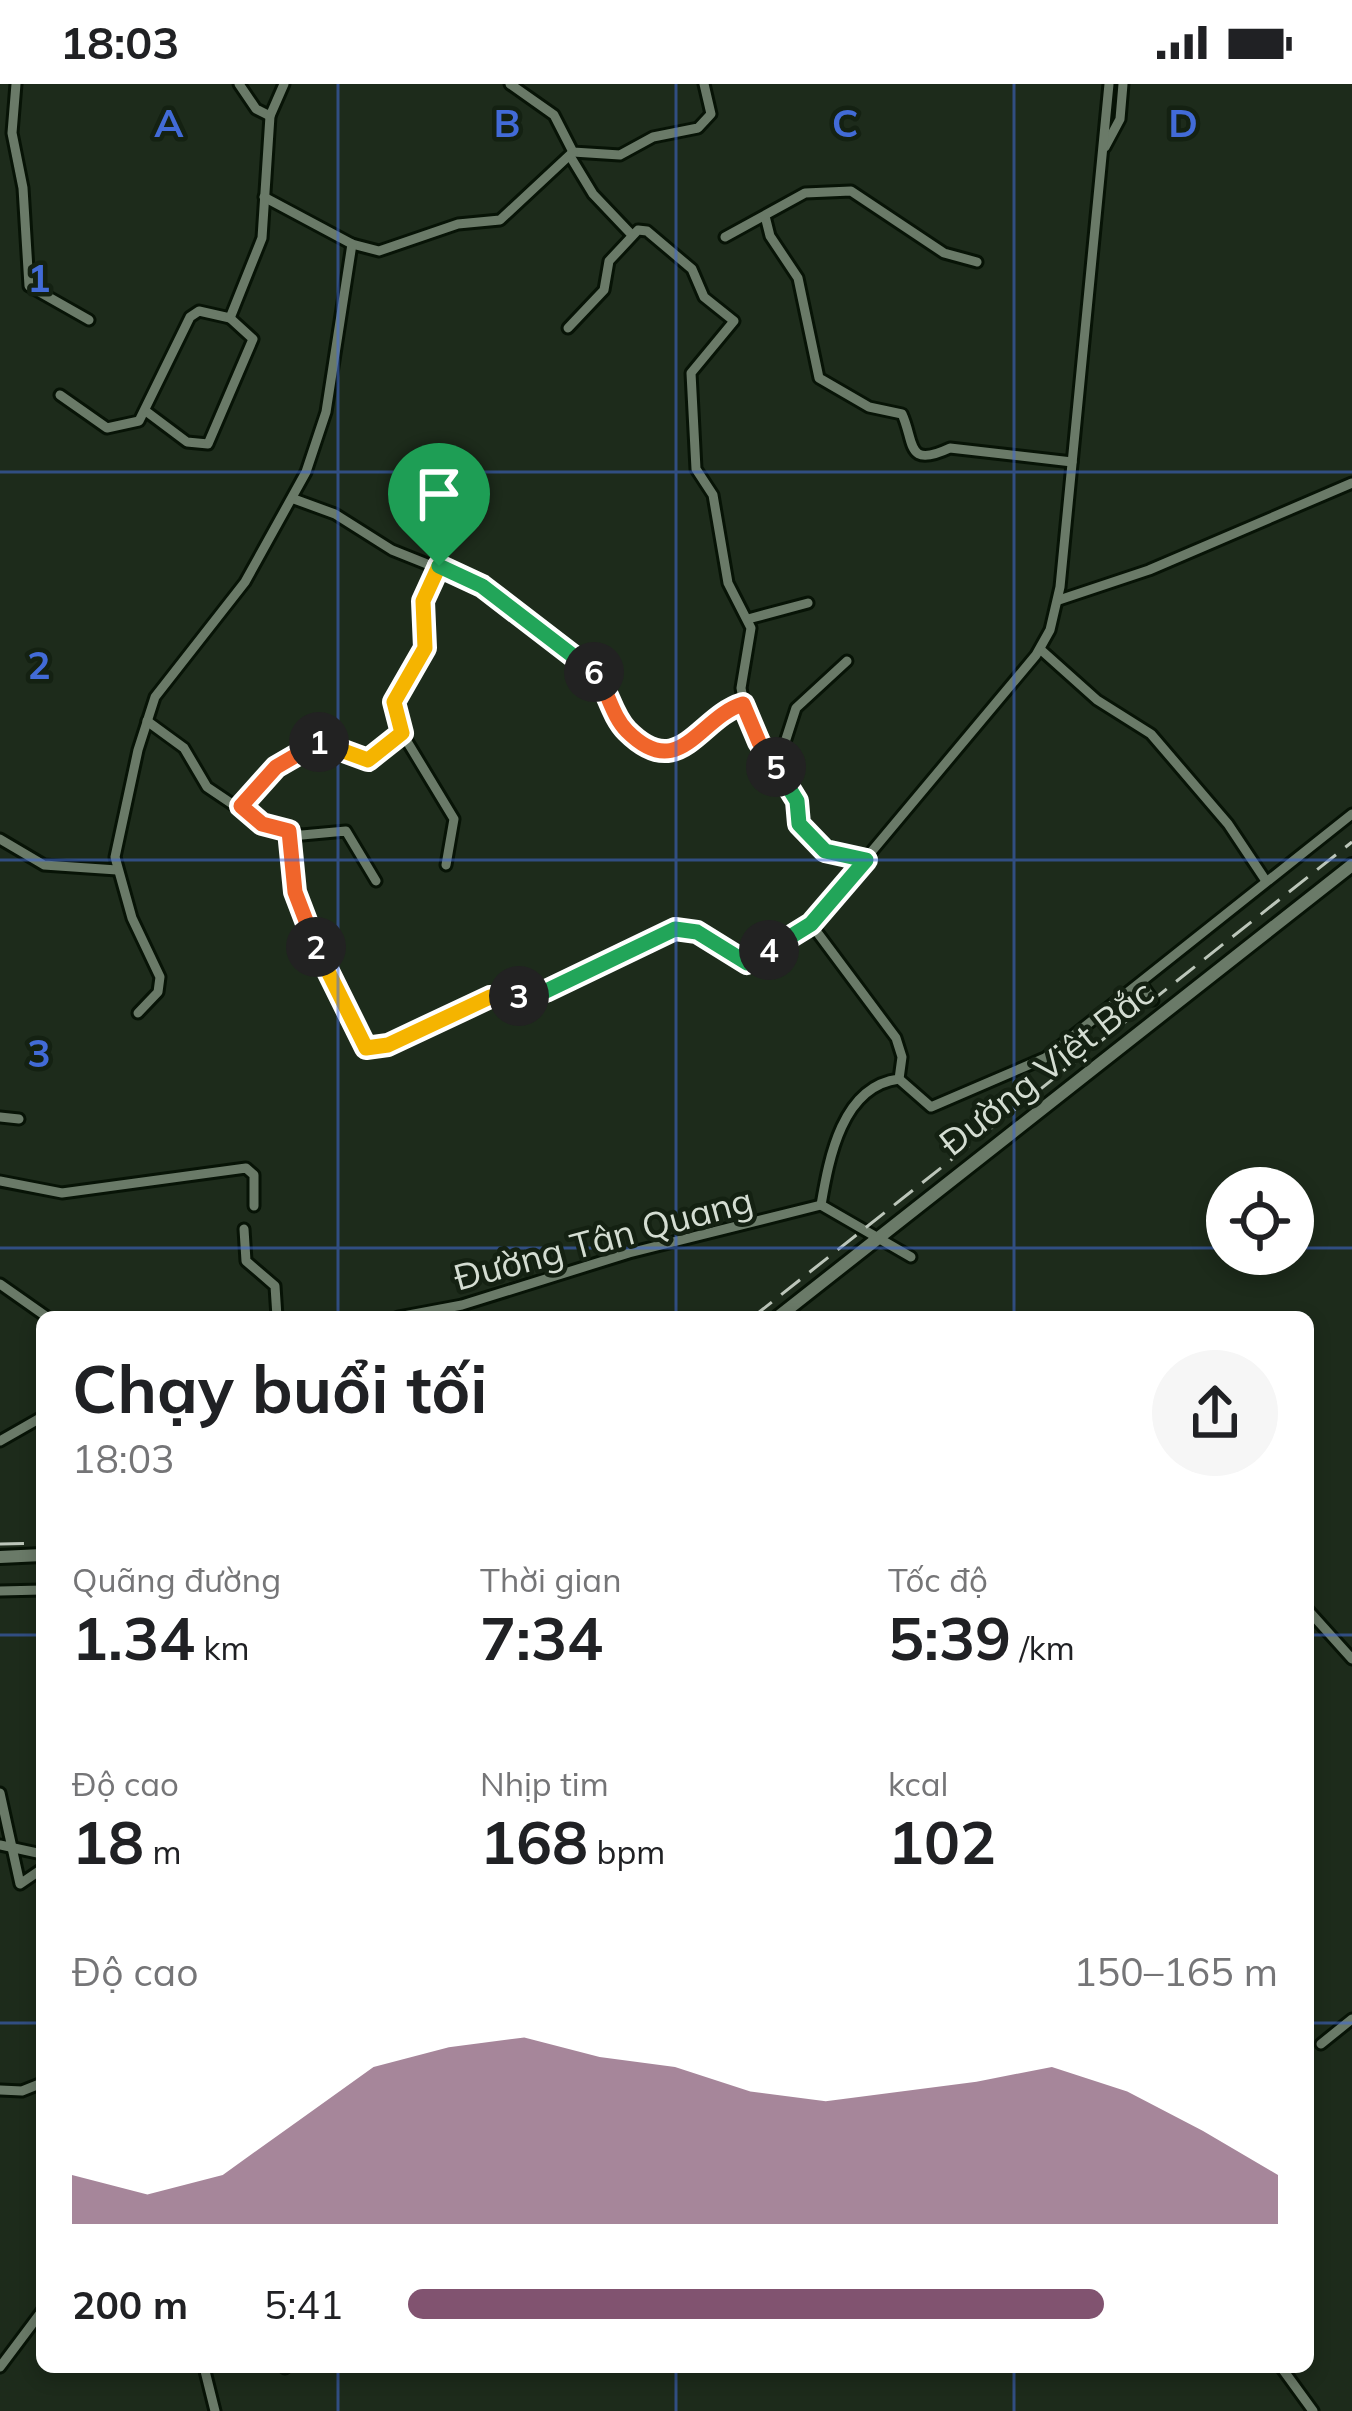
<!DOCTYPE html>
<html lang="vi">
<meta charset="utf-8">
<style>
:root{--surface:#fff;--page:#f6f6f6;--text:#202124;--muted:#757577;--accent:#815370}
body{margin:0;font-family:Mulish,sans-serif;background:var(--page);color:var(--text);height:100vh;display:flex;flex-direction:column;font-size:45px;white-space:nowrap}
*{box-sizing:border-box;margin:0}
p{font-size:39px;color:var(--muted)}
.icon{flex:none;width:66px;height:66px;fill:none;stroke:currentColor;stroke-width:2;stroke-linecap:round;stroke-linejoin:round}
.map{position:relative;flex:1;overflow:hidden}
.panel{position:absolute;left:36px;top:1227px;width:1278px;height:1062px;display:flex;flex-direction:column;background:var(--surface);border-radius:18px;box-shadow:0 6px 18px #0003}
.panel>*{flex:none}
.buttons{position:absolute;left:1206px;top:1083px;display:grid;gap:24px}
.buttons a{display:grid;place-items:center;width:108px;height:108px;border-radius:50%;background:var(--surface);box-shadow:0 6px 18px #0003;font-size:60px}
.pin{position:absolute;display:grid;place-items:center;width:102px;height:102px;color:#fff;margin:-123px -51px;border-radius:50% 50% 50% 0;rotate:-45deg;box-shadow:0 0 12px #0007}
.pin .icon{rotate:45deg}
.km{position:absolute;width:60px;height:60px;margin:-30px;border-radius:50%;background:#222;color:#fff;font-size:33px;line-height:60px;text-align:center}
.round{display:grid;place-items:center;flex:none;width:126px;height:126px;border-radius:63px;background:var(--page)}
.head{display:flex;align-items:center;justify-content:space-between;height:204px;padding:0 36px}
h1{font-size:66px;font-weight:700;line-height:90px}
.stats{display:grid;grid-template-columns:repeat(3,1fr);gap:18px;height:204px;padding:12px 36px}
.stats div{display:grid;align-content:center}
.stats b{font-size:60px;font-weight:700}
.stats small{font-size:33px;font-weight:400}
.stats p{font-size:33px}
.chart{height:336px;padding:24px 36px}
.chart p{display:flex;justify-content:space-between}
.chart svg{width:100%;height:216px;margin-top:12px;fill:var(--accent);opacity:.7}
ul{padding:0 36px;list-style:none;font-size:39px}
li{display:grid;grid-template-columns:192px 144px 1fr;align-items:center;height:90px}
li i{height:30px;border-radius:15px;background:var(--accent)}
.status{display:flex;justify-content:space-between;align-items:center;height:84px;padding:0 60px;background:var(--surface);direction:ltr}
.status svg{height:33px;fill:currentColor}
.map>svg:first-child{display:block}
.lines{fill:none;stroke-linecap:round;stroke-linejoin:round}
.street-casing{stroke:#071306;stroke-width:15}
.secondary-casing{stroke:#071306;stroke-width:18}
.street{stroke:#6a7a68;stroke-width:9}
.secondary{stroke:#6a7a68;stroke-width:12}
.rail{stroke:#bcc6ba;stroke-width:3;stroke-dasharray:24 12;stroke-linecap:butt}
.split-1-casing{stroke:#fff;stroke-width:24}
.split-2-casing{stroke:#fff;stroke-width:24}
.split-3-casing{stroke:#fff;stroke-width:24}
.split-4-casing{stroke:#fff;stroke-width:24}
.split-5-casing{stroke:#fff;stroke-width:24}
.split-6-casing{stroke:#fff;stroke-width:24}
.split-7-casing{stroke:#fff;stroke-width:24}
.split-1{stroke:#f5b400;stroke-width:15}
.split-2{stroke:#f0652b;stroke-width:15}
.split-3{stroke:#f5b400;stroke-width:15}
.split-4{stroke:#22a559;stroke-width:15}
.split-5{stroke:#22a559;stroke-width:15}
.split-6{stroke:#f0652b;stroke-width:15}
.split-7{stroke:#22a559;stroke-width:15}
.grid{fill:none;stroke:#426bd7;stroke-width:3;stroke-opacity:0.55}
.labels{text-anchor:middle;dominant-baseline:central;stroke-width:9;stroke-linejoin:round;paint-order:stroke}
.street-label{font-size:36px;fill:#d4ddd2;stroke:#142112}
.grid-label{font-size:39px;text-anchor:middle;font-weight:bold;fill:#426bd7;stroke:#142112;stroke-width:9;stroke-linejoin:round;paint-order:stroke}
</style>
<div class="status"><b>18:03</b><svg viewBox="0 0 49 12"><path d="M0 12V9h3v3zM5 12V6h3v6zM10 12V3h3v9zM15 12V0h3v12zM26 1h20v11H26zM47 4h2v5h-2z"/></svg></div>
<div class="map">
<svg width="1352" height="2327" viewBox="0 0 1352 2327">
<rect width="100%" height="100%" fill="#1d2b1b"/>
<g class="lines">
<defs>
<g id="street">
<polyline points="16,0 12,49 23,104 29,202 89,236"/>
<polyline points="239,0 256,25 270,32"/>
<polyline points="510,0 554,31 573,68 620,71 653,53 698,44 711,30 704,0"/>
<polyline points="1105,63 1120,35 1123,0"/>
<polyline points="570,72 593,110 631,150"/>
<polyline points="264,113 352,160 379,167 458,140 500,136 573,68"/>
<path d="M765 132 770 152 798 194 819 294 869 323 902 330C915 358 905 385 950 364L1072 378"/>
<polyline points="725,153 805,109 851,107 944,169 977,178"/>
<polyline points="568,244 604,206 609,177 638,146 647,147 692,185 704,213 734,237 691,289 696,385 713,411 728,499 751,544 741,604 744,620 759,658 797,717 799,740 825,767 866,776"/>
<polyline points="60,311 107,344 139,337 190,233 199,227 230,234 262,154 270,32 284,0"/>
<polyline points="147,328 187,358 208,360 253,255 230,234"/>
<polyline points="294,415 335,430 392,466 482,502 599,593 630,650 663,666 684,665 724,628 744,620"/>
<polyline points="439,482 423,517 425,564 394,618 402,649 454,735 446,781"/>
<polyline points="1059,516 1149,486 1352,399"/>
<polyline points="748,535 808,519"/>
<polyline points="1040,565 1097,616 1151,650 1228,740 1266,797"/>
<polyline points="147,637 184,664 207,703 262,740 302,751 346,747 376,797"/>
<polyline points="777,683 796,624 847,577"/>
<polyline points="241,722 276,683 311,659 368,676 402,649"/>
<polyline points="289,747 299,823 357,955 376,966 490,913 546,907 675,845 697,848 747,879 811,840"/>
<polyline points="0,755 44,781 117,786"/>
<polyline points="1141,899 1153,916"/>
<polyline points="138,929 158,908 160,893 132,834 115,773 138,666 155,613 245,498 306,388 326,328 352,160"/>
<polyline points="899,995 931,1023 1045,974 1352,730"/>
<polyline points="0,1033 19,1035"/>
<polyline points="0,1097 62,1109 246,1084 254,1091 254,1122"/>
<path d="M821 1121C829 1074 842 1002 899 995L902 973 896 954 811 840 1036 571 1050 546 1060 503 1109 0"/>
<polyline points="821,1121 911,1173"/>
<polyline points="244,1145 246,1177 275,1202 277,1233"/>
<polyline points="0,1200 47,1233"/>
<polyline points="398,1233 462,1221 629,1169 821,1121"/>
<polyline points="0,1357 42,1333"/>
<polyline points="0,1507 42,1506"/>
<polyline points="1308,1526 1352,1575"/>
<polyline points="0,1709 20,1800 42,1785"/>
<polyline points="0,1761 42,1770"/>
<polyline points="1321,1960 1352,1935"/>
<polyline points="0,2006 22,2007 42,1999"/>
<polyline points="0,2283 42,2227"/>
<polyline points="204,2283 215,2327"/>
<polyline points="285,2283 285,2284"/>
<polyline points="1281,2283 1313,2327"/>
</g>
<g id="secondary">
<polyline points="778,1233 1352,781"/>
<polyline points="0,1473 42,1471"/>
</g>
</defs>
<use href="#street" class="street-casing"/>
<use href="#secondary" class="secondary-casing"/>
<use href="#street" class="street"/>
<use href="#secondary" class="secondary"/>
<g class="rail">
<polyline points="753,1233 1352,758"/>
<polyline points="0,1460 42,1459"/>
</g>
</g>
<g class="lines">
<defs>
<polyline id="split-1" points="319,658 368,676 402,649 394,618 425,564 423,517 439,482"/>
<polyline id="split-2" points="316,863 295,808 289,747 262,740 241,722 276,683 319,658"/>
<polyline id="split-3" points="316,863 366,964 388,961 490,913 519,912"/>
<polyline id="split-4" points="519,912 546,907 675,845 697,848 747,879 769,866"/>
<polyline id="split-5" points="769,866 811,840 866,776 825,767 799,740 797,717 776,683"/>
<path id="split-6" d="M594 588C608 605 611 631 627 647 680 700 699 633 743 620L759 658 776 683"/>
<polyline id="split-7" points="439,482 482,502 594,588"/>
</defs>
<use href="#split-1" class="split-1-casing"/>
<use href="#split-2" class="split-2-casing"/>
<use href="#split-3" class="split-3-casing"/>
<use href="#split-4" class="split-4-casing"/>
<use href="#split-5" class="split-5-casing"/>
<use href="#split-6" class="split-6-casing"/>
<use href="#split-7" class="split-7-casing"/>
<use href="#split-1" class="split-1"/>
<use href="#split-2" class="split-2"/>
<use href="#split-3" class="split-3"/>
<use href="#split-4" class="split-4"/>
<use href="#split-5" class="split-5"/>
<use href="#split-6" class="split-6"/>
<use href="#split-7" class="split-7"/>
</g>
<path class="grid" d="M338 0V1233M676 0V1233M1014 0V1233M0 388H1352M0 776H1352M0 1164H1227M1293 1164H1352M0 1551H42M1308 1551H1352M0 1939H42M1308 1939H1352M338 2283V2327M676 2283V2327M1014 2283V2327"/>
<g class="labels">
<g class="street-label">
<text transform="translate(1046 983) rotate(-38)">Đường Việt Bắc</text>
<text transform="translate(603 1154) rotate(-15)">Đường Tân Quang</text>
</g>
</g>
<g class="grid-label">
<text x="169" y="53">A</text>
<text x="507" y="53">B</text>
<text x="845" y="53">C</text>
<text x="1183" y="53">D</text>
<text x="39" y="208">1</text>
<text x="39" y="595">2</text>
<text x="39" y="983">3</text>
</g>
</svg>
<div class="buttons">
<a><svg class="icon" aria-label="locate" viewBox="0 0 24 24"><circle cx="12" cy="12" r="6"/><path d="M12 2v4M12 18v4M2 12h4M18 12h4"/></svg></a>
</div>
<div class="pin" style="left:439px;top:482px;background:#1e9e55"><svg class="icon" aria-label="arrive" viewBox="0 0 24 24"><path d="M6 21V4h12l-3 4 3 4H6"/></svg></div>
<b class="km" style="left:319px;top:658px">1</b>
<b class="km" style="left:316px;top:863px">2</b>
<b class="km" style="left:519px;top:912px">3</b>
<b class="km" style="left:769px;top:866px">4</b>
<b class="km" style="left:776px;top:683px">5</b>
<b class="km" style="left:594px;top:588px">6</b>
<section class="panel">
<div class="head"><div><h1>Chạy buổi tối</h1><p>18:03</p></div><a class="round"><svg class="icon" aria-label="share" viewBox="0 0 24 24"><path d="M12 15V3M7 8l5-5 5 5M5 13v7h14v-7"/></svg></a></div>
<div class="stats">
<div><p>Quãng đường</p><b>1.34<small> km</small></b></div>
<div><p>Thời gian</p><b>7:34</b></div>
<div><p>Tốc độ</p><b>5:39<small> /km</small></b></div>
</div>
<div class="stats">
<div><p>Độ cao</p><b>18<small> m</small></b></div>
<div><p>Nhịp tim</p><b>168<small> bpm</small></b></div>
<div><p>kcal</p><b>102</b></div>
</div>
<div class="chart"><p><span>Độ cao</span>150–165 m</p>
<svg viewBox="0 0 160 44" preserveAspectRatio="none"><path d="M0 44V34L10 38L20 34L30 23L40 12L50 8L60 6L70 10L80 12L90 17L100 19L110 17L120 15L130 12L140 17L150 25L160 34V44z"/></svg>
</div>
<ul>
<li><b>200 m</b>5:41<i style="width:80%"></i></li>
</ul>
</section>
</div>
